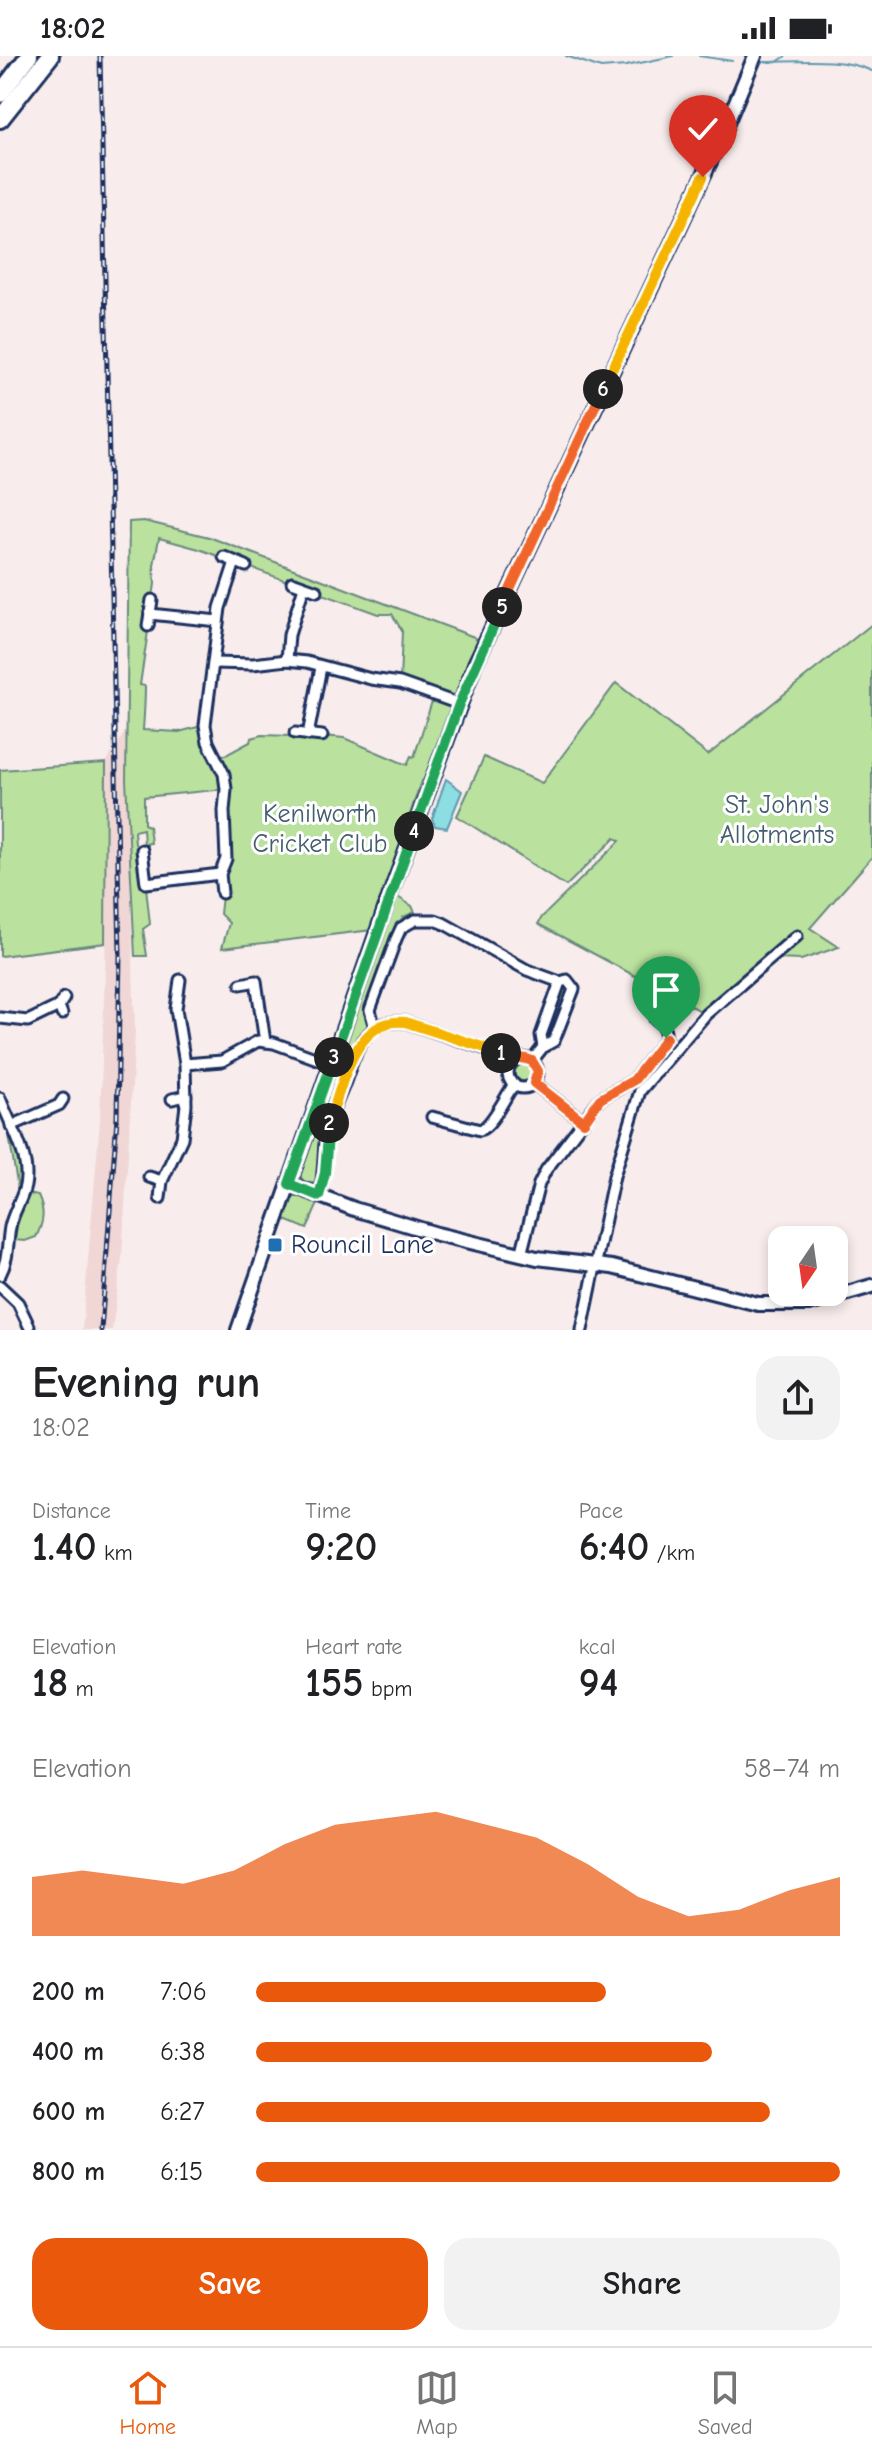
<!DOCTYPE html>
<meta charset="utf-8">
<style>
:root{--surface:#fff;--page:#f2f2f2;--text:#202124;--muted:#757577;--line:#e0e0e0;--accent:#ea580c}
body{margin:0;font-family:"Comic Neue",sans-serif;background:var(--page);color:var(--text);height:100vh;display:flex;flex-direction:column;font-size:30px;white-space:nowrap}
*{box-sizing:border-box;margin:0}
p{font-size:26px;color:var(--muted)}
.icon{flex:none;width:44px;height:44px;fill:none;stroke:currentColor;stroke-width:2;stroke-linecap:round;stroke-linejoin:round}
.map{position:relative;height:1274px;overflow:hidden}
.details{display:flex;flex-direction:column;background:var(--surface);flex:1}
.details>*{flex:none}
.needle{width:52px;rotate:193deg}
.controls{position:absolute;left:768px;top:1170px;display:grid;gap:16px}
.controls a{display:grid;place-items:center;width:80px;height:80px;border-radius:16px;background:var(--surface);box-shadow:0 4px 12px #0003;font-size:40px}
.pin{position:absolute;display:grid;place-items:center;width:68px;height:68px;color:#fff;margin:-82px -34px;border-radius:50% 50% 50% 0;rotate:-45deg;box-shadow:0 0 8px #0007}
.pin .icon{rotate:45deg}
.km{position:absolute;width:40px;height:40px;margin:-20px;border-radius:50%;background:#222;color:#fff;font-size:22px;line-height:40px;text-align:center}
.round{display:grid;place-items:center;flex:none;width:84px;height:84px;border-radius:24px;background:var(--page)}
.headline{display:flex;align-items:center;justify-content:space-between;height:136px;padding:0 32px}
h1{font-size:44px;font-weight:800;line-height:60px}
.figures{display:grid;grid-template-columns:repeat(3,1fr);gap:12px;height:136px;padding:8px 32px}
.figures div{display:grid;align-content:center}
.figures b{font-size:40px;font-weight:800}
.figures small{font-size:22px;font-weight:400}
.figures p{font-size:22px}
.chart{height:224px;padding:16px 32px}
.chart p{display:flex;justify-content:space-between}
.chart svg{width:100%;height:144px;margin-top:8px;fill:var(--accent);opacity:.7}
.cta{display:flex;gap:16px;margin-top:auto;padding:16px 32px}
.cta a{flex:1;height:92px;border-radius:24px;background:var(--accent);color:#fff;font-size:32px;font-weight:800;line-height:92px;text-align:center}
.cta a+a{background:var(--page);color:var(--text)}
ul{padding:0 32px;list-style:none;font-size:26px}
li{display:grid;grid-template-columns:128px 96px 1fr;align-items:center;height:60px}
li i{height:20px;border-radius:10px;background:var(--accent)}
.status{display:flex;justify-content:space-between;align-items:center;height:56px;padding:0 40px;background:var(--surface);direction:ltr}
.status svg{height:22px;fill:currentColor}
.tabs{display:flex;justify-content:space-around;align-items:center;height:112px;border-top:2px solid var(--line);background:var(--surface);font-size:22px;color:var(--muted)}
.tabs a{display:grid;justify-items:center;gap:4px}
.tabs .on{color:var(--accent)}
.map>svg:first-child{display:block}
.built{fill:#f0d7d5}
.green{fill:#bae29e;stroke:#6a887e;stroke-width:2;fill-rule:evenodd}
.water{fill:#8cdee3;stroke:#5f98ae;stroke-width:2}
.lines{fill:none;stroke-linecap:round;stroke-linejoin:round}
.stream{stroke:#5f98ae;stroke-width:2}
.street-casing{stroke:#1b2f5e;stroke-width:15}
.secondary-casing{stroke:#1b2f5e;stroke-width:18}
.highway-casing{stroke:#1b2f5e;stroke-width:22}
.street{stroke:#fff;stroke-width:9}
.secondary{stroke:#fff;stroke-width:12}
.highway{stroke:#fff;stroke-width:16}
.rail-casing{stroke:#1b2f5e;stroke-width:5}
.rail{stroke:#fff;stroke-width:2;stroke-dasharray:6;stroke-linecap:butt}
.split-1-casing{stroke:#fff;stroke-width:16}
.split-2-casing{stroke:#fff;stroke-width:16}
.split-3-casing{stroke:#fff;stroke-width:16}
.split-4-casing{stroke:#fff;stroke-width:16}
.split-5-casing{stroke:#fff;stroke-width:16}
.split-6-casing{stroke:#fff;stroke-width:16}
.split-7-casing{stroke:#fff;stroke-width:16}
.split-1{stroke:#f0652b;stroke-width:10}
.split-2{stroke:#f5b400;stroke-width:10}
.split-3{stroke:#22a559;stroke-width:10}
.split-4{stroke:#22a559;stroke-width:10}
.split-5{stroke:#22a559;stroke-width:10}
.split-6{stroke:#f0652b;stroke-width:10}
.split-7{stroke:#f5b400;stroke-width:10}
.poi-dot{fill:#1f6fb2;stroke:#fff;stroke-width:3}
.labels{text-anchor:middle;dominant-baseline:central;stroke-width:6;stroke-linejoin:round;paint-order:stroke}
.park-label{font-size:26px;fill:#435c6e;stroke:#fff}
.poi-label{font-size:26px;fill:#1b2f5e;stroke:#fff;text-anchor:start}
</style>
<div class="status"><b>18:02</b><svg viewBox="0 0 49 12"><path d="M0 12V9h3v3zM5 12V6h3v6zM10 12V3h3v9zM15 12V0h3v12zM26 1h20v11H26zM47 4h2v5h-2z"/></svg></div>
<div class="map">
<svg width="872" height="1274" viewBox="0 0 872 1274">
<rect width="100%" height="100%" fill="#f8edec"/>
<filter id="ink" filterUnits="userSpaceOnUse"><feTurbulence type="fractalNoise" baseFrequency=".0125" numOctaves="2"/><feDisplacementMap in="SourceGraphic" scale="16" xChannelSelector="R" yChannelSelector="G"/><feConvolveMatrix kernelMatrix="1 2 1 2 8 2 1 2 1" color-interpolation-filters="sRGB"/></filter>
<g filter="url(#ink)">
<polygon class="built" points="126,674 135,976 122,1202 112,1274 82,1274 100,1064 106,881 106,707"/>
<g class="green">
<path d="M144 465 209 481 474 581 484 588 432 722 421 725 372 874 222 892 229 867 220 858 226 803V733L144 741V768L149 770 151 787 144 788 143 773 134 775 135 788 142 794 150 868 143 873 147 900H135L126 724 129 466ZM159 482 199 493 378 558H392L402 575 400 627 434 639 414 701 411 700 407 709 344 682 295 677 291 680 262 679 251 682 250 686 226 699 216 698 205 669 179 676 143 674C144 660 145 643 145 630L140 629 155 528 154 509Z"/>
<polygon points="872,568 872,801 810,872 839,891 801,904 775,903 710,960 538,868 542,861 620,785 615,782 566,830 457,760 484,701 542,727 616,627 708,699"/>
<polygon points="106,707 105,887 0,900 0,714"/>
<polygon points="396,840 412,850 415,856 403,861 397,870 366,957 368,970 357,980 323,1071 318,1124 311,1128 304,1126 299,1118 305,1099"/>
<polygon points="566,927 572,933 550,984 547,983 545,979 562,929"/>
<circle cx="523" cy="1016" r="9"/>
<path d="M9 1079 12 1080C20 1098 28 1115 18 1134Z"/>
<path d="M29 1138 38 1140C45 1155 44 1166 36 1181L25 1185 15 1184 19 1155Z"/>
<polygon points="296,1139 304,1139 319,1145 307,1173 283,1163 291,1143"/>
</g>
<polygon class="water" points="446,723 462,735 447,772 435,770 432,763"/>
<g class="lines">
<g class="stream">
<polyline points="566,0 601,12 626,10 673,0"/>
<polyline points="699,0 732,5"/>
<path d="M760 6C796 6 840 0 872 15"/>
<polyline points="777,6 786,0"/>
</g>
<defs>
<g id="street">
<polyline points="224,501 246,510"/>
<polyline points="292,526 317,535"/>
<polyline points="150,558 218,565"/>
<polyline points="148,570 152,544"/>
<polyline points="287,604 289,579 304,531"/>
<polyline points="214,607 253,608 287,604 307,606 371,623 400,627 459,648"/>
<polyline points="295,677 322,680"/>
<polyline points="308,679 321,611"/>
<polyline points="142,794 146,827 220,818"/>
<polyline points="222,837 220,818 226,803 224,755 226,733 224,718 208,686 205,669 220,552 235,506"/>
<polyline points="241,928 256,925 265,986"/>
<polyline points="62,958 59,950 64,942"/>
<polyline points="0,962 28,965 59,950"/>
<polyline points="375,972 370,954 396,883 401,872 415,864 435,864 443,867 527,914 560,926 567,924 574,933 554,985 543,991 532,1005"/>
<polyline points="543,991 541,979 560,926"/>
<circle cx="523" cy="1017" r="15"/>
<polyline points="185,1008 222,1005 258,985 274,987 331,1008"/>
<polyline points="534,1027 584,1066"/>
<path d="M0 1042C10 1069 31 1100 25 1130 22 1144 13 1156 10 1171 7 1188 9 1202 0 1219"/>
<polyline points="172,1043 186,1040"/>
<path d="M432 1061 480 1074C492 1070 505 1041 514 1028"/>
<polyline points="11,1070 59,1049 63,1043"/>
<polyline points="149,1121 162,1125"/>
<path d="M319 1140C325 1118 323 1099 326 1078 329 1062 337 1046 343 1031 355 999 363 962 405 966L516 1003"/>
<polyline points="160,1142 162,1125 182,1082 186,1049 185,1008 176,953 180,924"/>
<polyline points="521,1199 539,1128 546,1114 600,1043 634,1024 666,982 664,970 655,963"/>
<polyline points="0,1230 18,1247 29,1270"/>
<polyline points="582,1274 614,1120 640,1035 706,958 797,880"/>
</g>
<g id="secondary">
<polyline points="289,1128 354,1153 437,1178 537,1202 612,1211 758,1248 809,1248 872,1230"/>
<polyline points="238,1274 392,833 475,608 717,91 755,0"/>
</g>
<g id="highway">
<polyline points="0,38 29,0"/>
<polyline points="0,63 50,0"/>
</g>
</defs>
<use href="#street" class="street-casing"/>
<use href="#secondary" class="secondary-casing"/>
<use href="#highway" class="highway-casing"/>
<use href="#street" class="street"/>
<use href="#secondary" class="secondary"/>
<use href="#highway" class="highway"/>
<defs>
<polyline id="rail" points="100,0 120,898 117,1062 101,1274"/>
</defs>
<use href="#rail" class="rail-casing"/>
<use href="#rail" class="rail"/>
</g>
</g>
<g class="lines" filter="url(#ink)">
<defs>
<path id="split-1" d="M501 997C512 1002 524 1001 532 1005L538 1015 534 1027 584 1066 600 1043 634 1024 666 982"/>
<path id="split-2" d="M329 1067C342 1030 355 960 405 966L501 997"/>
<polyline id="split-3" points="329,1067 325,1117 319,1140 289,1128 334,1001"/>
<polyline id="split-4" points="334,1001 414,775"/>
<polyline id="split-5" points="414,775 459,648 502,551"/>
<polyline id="split-6" points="502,551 603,333"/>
<polyline id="split-7" points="603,333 703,121"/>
</defs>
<use href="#split-1" class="split-1-casing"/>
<use href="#split-2" class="split-2-casing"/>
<use href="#split-3" class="split-3-casing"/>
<use href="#split-4" class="split-4-casing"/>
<use href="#split-5" class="split-5-casing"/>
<use href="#split-6" class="split-6-casing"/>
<use href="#split-7" class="split-7-casing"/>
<use href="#split-1" class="split-1"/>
<use href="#split-2" class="split-2"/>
<use href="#split-3" class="split-3"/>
<use href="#split-4" class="split-4"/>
<use href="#split-5" class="split-5"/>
<use href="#split-6" class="split-6"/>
<use href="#split-7" class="split-7"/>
</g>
<rect class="poi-dot" x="267" y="1181" width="16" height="16" rx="4"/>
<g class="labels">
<g class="park-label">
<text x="777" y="749">St. John's<tspan x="777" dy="30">Allotments</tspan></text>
<text x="320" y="758">Kenilworth<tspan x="320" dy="30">Cricket Club</tspan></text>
</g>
<g class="poi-label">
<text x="291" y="1189">Rouncil Lane</text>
</g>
</g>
</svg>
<div class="controls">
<a><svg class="needle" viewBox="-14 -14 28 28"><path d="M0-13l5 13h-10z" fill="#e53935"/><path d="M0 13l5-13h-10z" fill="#757577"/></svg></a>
</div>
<div class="pin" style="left:666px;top:982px;background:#1e9e55"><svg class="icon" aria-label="arrive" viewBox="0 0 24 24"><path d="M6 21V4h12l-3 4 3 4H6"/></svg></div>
<div class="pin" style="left:703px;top:121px;background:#d93025"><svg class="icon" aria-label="check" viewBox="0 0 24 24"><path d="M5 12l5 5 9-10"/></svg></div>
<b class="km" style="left:501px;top:997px">1</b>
<b class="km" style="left:329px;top:1067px">2</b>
<b class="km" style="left:334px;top:1001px">3</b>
<b class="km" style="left:414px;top:775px">4</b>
<b class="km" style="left:502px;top:551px">5</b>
<b class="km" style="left:603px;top:333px">6</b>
</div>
<section class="details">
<div class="headline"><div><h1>Evening run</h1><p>18:02</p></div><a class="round"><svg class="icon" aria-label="share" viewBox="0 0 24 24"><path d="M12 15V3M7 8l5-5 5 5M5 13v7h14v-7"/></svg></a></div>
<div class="figures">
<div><p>Distance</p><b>1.40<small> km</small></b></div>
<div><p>Time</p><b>9:20</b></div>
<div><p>Pace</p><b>6:40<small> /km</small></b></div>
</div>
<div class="figures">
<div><p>Elevation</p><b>18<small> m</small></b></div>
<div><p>Heart rate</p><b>155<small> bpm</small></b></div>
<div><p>kcal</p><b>94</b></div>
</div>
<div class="chart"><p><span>Elevation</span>58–74 m</p>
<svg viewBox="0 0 160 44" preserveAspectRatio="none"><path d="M0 44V26L10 24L20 26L30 28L40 24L50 16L60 10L70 8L80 6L90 10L100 14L110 22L120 32L130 38L140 36L150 30L160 26V44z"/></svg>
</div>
<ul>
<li><b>200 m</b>7:06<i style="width:60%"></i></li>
<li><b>400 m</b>6:38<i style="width:78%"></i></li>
<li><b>600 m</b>6:27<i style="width:88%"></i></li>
<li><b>800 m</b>6:15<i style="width:100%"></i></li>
</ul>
<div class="cta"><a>Save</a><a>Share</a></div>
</section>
<nav class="tabs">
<a class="on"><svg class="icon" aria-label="home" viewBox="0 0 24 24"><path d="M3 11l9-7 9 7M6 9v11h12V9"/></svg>Home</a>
<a><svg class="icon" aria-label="map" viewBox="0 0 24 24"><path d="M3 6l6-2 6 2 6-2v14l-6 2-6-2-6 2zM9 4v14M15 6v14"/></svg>Map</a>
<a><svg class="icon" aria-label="saved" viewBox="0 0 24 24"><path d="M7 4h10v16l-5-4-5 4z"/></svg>Saved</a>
</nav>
